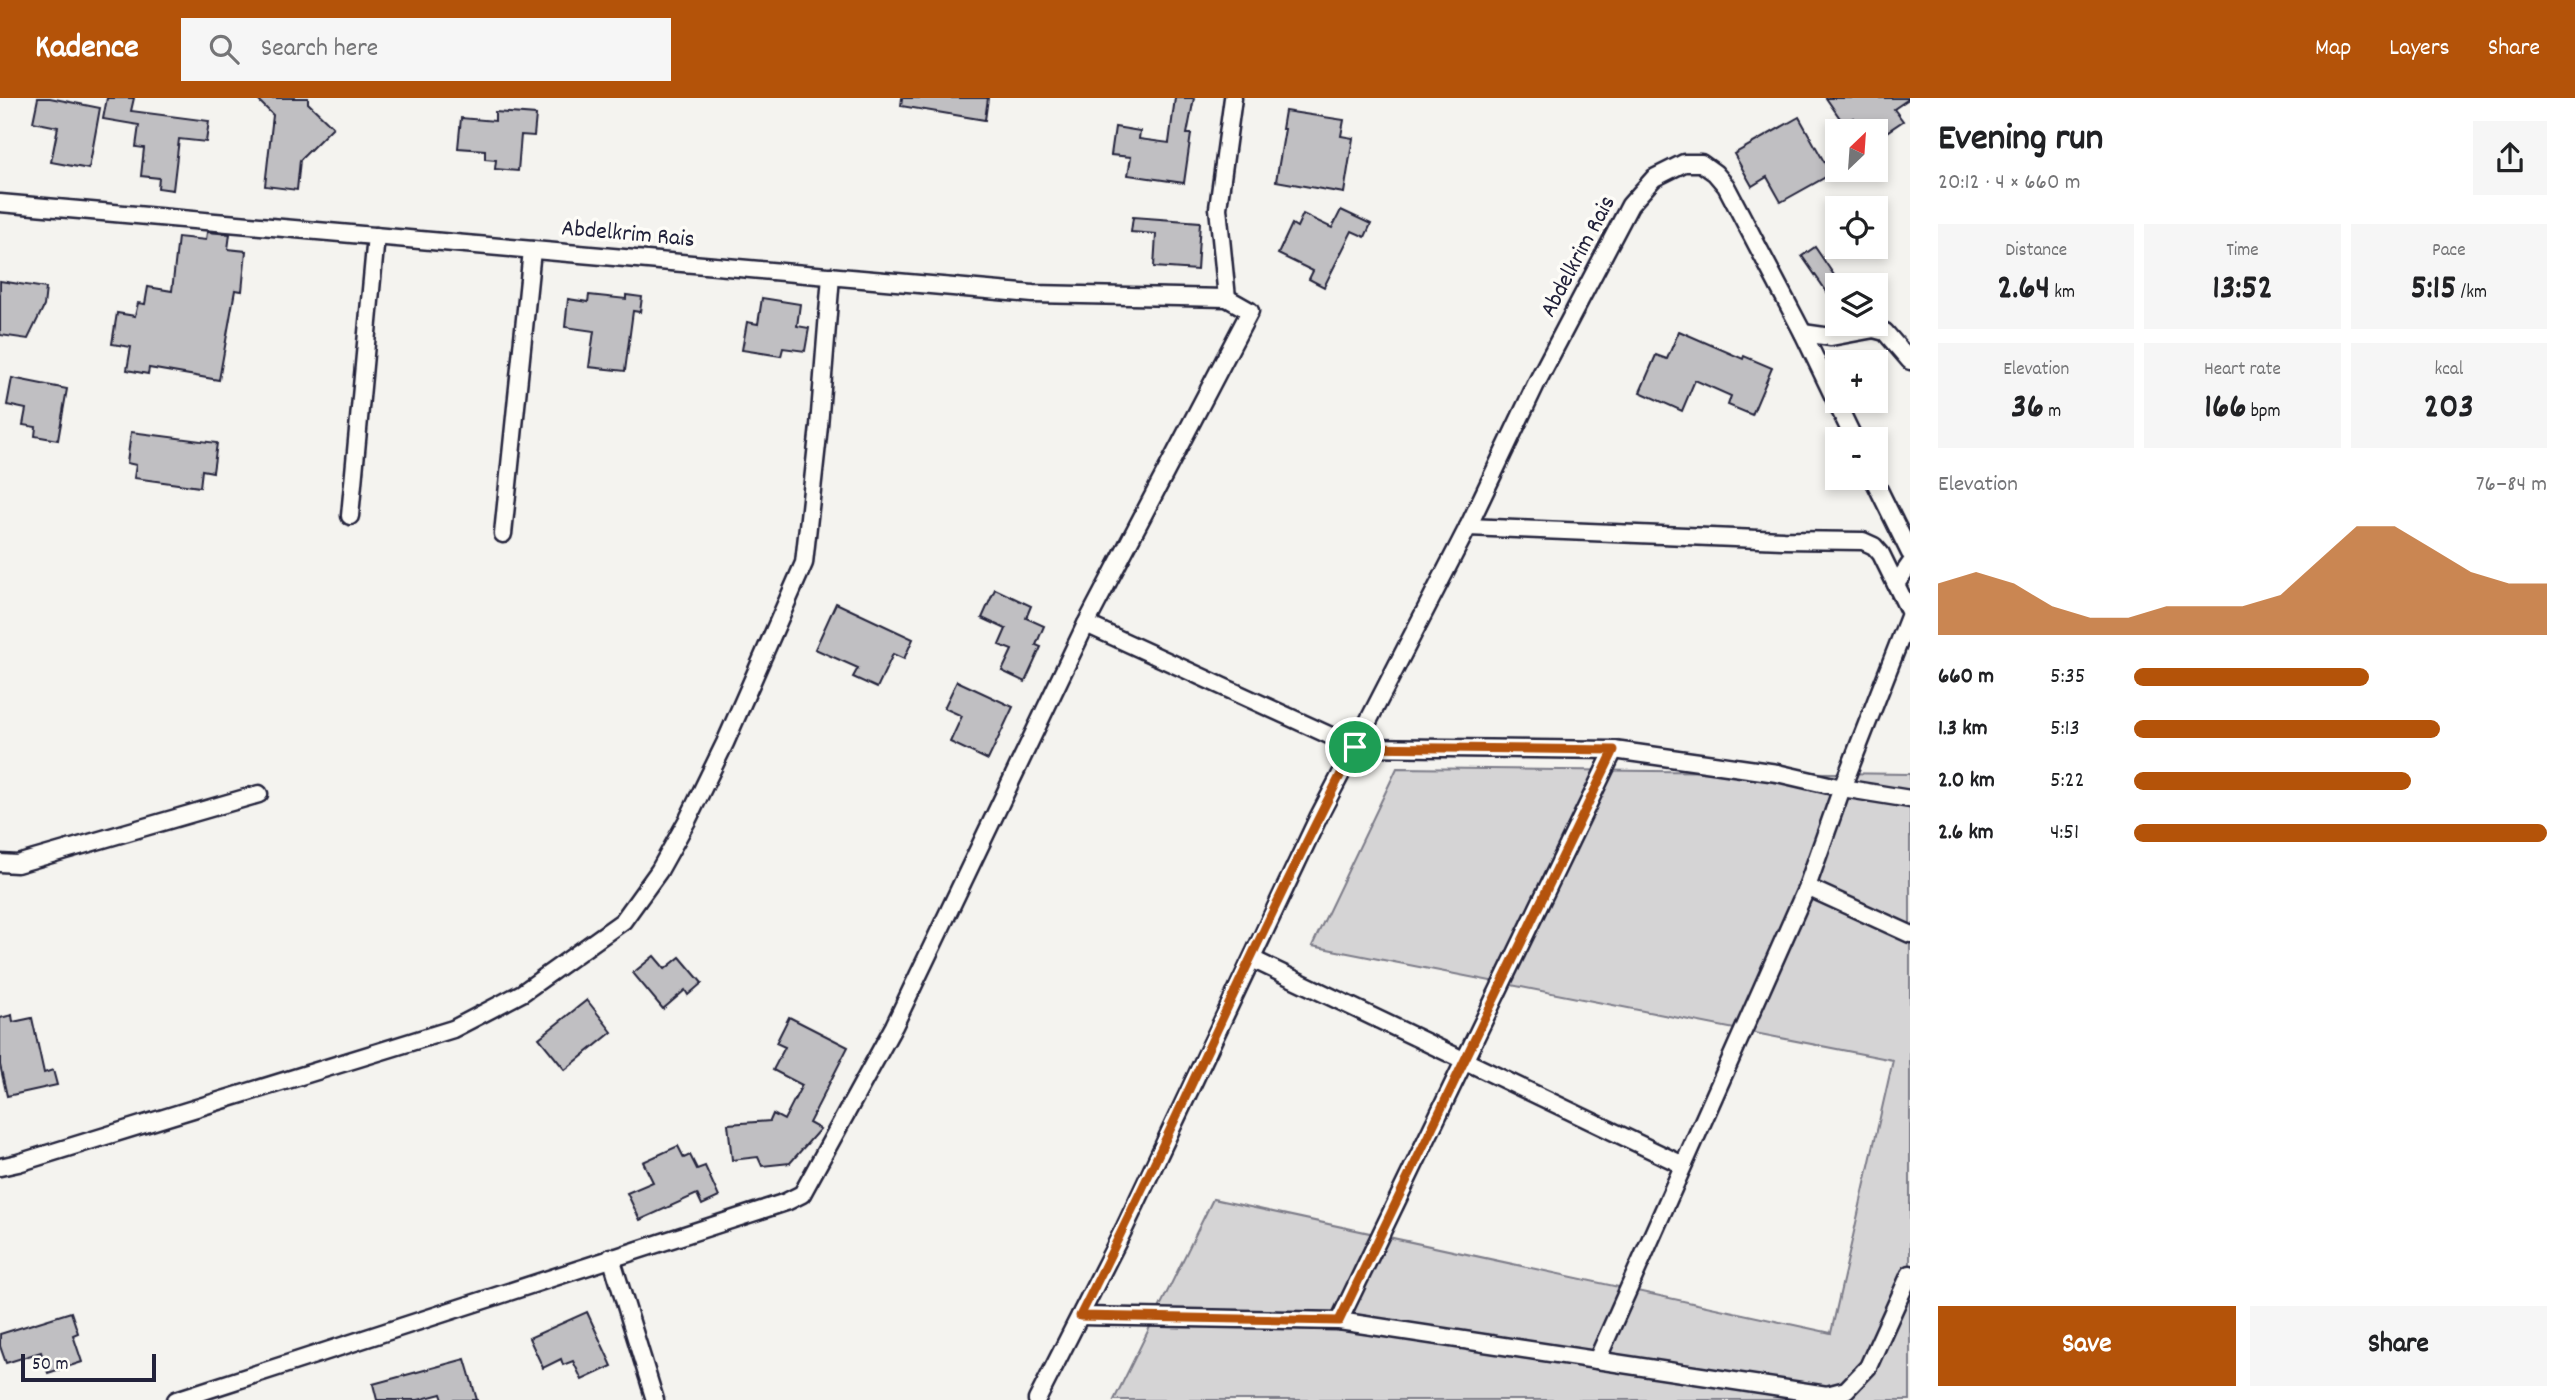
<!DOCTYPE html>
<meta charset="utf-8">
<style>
:root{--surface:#fff;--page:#f6f6f6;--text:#202124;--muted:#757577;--accent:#b45309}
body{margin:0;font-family:Dekko,sans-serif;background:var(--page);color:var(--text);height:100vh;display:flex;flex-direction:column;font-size:26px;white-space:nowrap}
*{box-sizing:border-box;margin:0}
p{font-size:23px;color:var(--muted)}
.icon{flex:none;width:38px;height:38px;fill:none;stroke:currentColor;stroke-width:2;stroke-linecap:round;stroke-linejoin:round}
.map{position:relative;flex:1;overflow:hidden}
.side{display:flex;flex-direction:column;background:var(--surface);width:665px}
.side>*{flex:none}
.needle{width:46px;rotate:25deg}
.tools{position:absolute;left:1825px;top:21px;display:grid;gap:14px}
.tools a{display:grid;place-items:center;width:63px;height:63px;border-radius:0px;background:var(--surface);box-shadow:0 4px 10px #0003;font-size:35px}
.scale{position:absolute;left:21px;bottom:18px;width:135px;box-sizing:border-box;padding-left:7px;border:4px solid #22223b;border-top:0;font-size:19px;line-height:24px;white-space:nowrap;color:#22223b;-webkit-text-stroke:5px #fdfcf7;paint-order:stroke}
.pin{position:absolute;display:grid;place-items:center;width:60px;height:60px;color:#fff;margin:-30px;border:4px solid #fff;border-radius:50%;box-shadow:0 2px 7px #0007}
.round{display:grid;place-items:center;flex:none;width:74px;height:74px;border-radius:0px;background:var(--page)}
.overview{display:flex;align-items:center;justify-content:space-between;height:119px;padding:0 28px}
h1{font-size:38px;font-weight:700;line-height:52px}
.stats{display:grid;grid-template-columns:repeat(3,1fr);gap:10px;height:119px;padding:7px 28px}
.stats div{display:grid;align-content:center;border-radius:0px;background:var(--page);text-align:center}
.stats b{font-size:35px;font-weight:700}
.stats small{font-size:19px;font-weight:400}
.stats p{font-size:19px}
.chart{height:196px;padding:14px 28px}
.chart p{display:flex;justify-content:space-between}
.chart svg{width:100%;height:126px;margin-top:7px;fill:var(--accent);opacity:.7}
.cta{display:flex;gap:14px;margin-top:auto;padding:14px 28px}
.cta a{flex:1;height:80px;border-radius:0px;background:var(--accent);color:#fff;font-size:28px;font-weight:700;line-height:80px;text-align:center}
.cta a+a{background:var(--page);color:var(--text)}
ul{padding:0 28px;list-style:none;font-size:23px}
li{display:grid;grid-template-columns:112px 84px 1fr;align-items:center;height:52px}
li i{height:18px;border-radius:9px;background:var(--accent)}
header{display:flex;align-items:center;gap:42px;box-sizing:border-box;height:98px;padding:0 35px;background:var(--accent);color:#fff}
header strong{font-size:33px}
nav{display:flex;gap:38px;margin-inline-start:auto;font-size:24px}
.search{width:490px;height:63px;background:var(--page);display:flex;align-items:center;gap:18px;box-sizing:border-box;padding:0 24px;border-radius:0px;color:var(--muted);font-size:26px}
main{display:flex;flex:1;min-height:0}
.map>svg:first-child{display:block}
.green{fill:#d5d4d5;stroke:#7c7b88;stroke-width:2}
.building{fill:#c0bfc2;stroke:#22223b;stroke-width:2}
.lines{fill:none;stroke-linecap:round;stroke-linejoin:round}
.street-casing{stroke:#22223b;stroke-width:21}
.street{stroke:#fdfcf7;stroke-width:16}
.route-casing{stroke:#fff;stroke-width:14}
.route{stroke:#b45309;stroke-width:9}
.labels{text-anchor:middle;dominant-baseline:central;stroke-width:7;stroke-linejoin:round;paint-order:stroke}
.street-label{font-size:24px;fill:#22223b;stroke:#fdfcf7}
</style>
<header>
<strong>Kadence</strong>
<div class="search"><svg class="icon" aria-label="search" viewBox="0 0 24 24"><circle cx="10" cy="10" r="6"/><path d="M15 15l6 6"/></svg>Search here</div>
<nav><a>Map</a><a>Layers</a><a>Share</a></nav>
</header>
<main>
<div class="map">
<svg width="1910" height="1302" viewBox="0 0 1910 1302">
<rect width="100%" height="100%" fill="#f4f3ef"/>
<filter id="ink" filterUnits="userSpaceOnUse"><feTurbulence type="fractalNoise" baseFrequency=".0143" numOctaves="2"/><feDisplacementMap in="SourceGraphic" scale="14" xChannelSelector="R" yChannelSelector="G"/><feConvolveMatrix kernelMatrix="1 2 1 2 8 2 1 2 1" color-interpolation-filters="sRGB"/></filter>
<g filter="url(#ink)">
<polygon class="green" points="1397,670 1910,676 1910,1302 1114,1302 1213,1101 1831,1235 1893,962 1312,848"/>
<g class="building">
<polygon points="38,0 50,0 100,10 89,71 51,64 58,29 33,24"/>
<polygon points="107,0 134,0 131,13 209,23 206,44 179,41 173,92 158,90 159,80 141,78 144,50 136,49 139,27 103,21"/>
<polygon points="256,0 308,0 308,5 333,29 300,62 297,92 265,88 273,17"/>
<polygon points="902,0 988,0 985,22 901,8"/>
<polygon points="1175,0 1194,0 1187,36 1191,36 1184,85 1128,77 1131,59 1111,57 1115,29 1140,33 1139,41 1169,45"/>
<polygon points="1826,0 1910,0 1894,11 1903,23 1879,39 1870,26 1861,32 1853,20 1844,26"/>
<polygon points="1285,13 1344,22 1341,38 1353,40 1344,95 1276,83 1285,31 1282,31"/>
<polygon points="495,14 536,17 534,38 521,37 518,73 495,71 496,62 485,61 485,52 458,50 461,20 495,23"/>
<polygon points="1799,19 1831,76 1781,104 1767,79 1752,88 1734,56"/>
<polygon points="1341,112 1371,126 1365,139 1352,133 1324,189 1309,181 1313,173 1278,156 1292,126 1297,129 1303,116 1332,130"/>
<polygon points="1133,119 1200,124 1197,172 1154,169 1156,136 1131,134"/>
<polygon points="207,134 230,136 228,151 246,153 242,193 235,192 219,282 149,270 148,276 127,272 131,249 112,246 117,215 135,218 138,205 145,206 148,189 172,193 178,139 206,142"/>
<polygon points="1815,149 1838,183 1838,210 1802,158"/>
<polygon points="0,183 46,190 44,208 28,241 0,237"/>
<polygon points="589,197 626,201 626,197 642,199 640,214 633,213 625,273 589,269 594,233 565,229 568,201 588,204"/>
<polygon points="762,200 800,206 797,228 809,230 805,253 783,250 781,258 742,252 747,224 758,226"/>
<polygon points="1679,233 1743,261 1744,258 1772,270 1752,317 1728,307 1731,298 1695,282 1682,313 1640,294 1656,257 1667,261"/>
<polygon points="12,280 67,291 58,342 35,338 36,329 23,327 26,311 7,307"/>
<polygon points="131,334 217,345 213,374 202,372 200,389 134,380 136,367 127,365"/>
<polygon points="995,491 1031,508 1026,520 1044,528 1036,547 1041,549 1025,584 1002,573 1012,552 999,547 1006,531 982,520"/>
<polygon points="836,505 913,541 904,561 893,556 877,590 853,579 858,570 815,551"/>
<polygon points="957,583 1013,609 988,662 950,644 962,618 944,610"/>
<polygon points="654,858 665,871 680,859 702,885 688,897 685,892 663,911 633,875"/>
<polygon points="587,902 612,934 565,972 539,940"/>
<polygon points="12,917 13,924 32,920 44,975 53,972 57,987 7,998 0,967 0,920"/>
<polygon points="789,919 848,949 809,1025 820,1031 790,1065 762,1068 758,1059 732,1062 728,1026 770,1023 773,1016 784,1022 802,987 773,972 785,949 776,945"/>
<polygon points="678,1048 684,1060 690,1057 697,1071 705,1068 719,1099 702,1107 697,1096 640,1122 627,1095 653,1084 643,1064"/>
<polygon points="71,1214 78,1235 73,1237 82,1264 48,1275 41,1254 6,1265 0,1248 0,1236"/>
<polygon points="587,1214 612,1268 582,1282 573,1263 563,1267 561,1261 543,1270 529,1240"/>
<polygon points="465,1261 477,1302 443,1302 441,1296 418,1302 377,1302 373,1286"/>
</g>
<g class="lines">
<defs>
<g id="street">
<polyline points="0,105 1033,196 1227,200 1250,213 1086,526 894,928 802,1096 786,1104 176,1302"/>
<polyline points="1227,200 1218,110 1233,0"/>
<polyline points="1803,235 1831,239 1874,231 1885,234 1910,263"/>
<polyline points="1873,380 1910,455"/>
<polyline points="350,418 376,138"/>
<polyline points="1468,429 1783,442 1863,443 1874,448 1881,456 1910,515"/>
<polyline points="503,436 532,152"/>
<polyline points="1896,486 1910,466"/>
<polyline points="1086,526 1355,649 1468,429 1536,286 1630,107 1654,80 1684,65 1701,65 1715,75 1726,88 1803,235 1854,341"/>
<polyline points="0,765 17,766 259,696"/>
<polyline points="1807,789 1910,836"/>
<polyline points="1252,861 1683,1067"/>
<polyline points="0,1069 18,1065 453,931 522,895 623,823 659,773 688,721 725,645 804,465 819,328 831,178"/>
<polyline points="611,1159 655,1302"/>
<polyline points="1080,1218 1339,1223 1827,1297 1846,1292 1868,1269 1910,1176"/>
<polyline points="1339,1223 1614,652"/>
<polyline points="1597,1262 1807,789 1842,690 1910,516"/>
<polyline points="1037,1302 1125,1129 1319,718 1355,649 1614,652 1777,675 1842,690 1910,701"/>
</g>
</defs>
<use href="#street" class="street-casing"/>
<use href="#street" class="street"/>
</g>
</g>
<g class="lines" filter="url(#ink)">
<defs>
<path id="route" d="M1355 649 1614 652 1339 1223 1080 1218C1175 1030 1257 836 1355 649Z"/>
</defs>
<use href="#route" class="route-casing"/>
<use href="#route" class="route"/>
</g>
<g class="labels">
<g class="street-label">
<text transform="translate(628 137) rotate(5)">Abdelkrim Rais</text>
<text transform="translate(1579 159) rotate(-62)">Abdelkrim Rais</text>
</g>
</g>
</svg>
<div class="tools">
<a><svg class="needle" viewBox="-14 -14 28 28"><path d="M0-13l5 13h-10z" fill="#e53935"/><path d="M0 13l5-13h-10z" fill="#757577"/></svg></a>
<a><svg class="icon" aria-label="locate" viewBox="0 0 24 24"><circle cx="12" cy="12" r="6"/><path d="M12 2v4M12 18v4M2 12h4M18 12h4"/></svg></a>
<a><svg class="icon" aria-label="layers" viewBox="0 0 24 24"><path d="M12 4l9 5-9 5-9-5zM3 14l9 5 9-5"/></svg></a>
<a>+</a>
<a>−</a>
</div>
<div class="scale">50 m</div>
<div class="pin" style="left:1355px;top:649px;background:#1e9e55"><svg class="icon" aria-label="arrive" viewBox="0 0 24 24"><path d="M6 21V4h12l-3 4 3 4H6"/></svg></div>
</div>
<section class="side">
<div class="overview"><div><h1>Evening run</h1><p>20:12 · 4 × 660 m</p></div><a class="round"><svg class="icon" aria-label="share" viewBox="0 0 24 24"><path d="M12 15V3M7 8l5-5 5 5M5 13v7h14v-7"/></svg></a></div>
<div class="stats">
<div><p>Distance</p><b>2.64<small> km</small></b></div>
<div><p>Time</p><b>13:52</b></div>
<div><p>Pace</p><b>5:15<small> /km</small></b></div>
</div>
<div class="stats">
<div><p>Elevation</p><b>36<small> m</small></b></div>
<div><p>Heart rate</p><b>166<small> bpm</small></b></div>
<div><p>kcal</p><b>203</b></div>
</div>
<div class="chart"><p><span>Elevation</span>76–84 m</p>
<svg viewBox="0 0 160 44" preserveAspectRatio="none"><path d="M0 44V26L10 22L20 26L30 34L40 38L50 38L60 34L70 34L80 34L90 30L100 18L110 6L120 6L130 14L140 22L150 26L160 26V44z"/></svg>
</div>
<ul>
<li><b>660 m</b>5:35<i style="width:57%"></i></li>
<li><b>1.3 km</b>5:13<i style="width:74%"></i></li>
<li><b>2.0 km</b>5:22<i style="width:67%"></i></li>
<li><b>2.6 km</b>4:51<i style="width:100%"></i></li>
</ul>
<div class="cta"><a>Save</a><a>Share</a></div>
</section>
</main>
